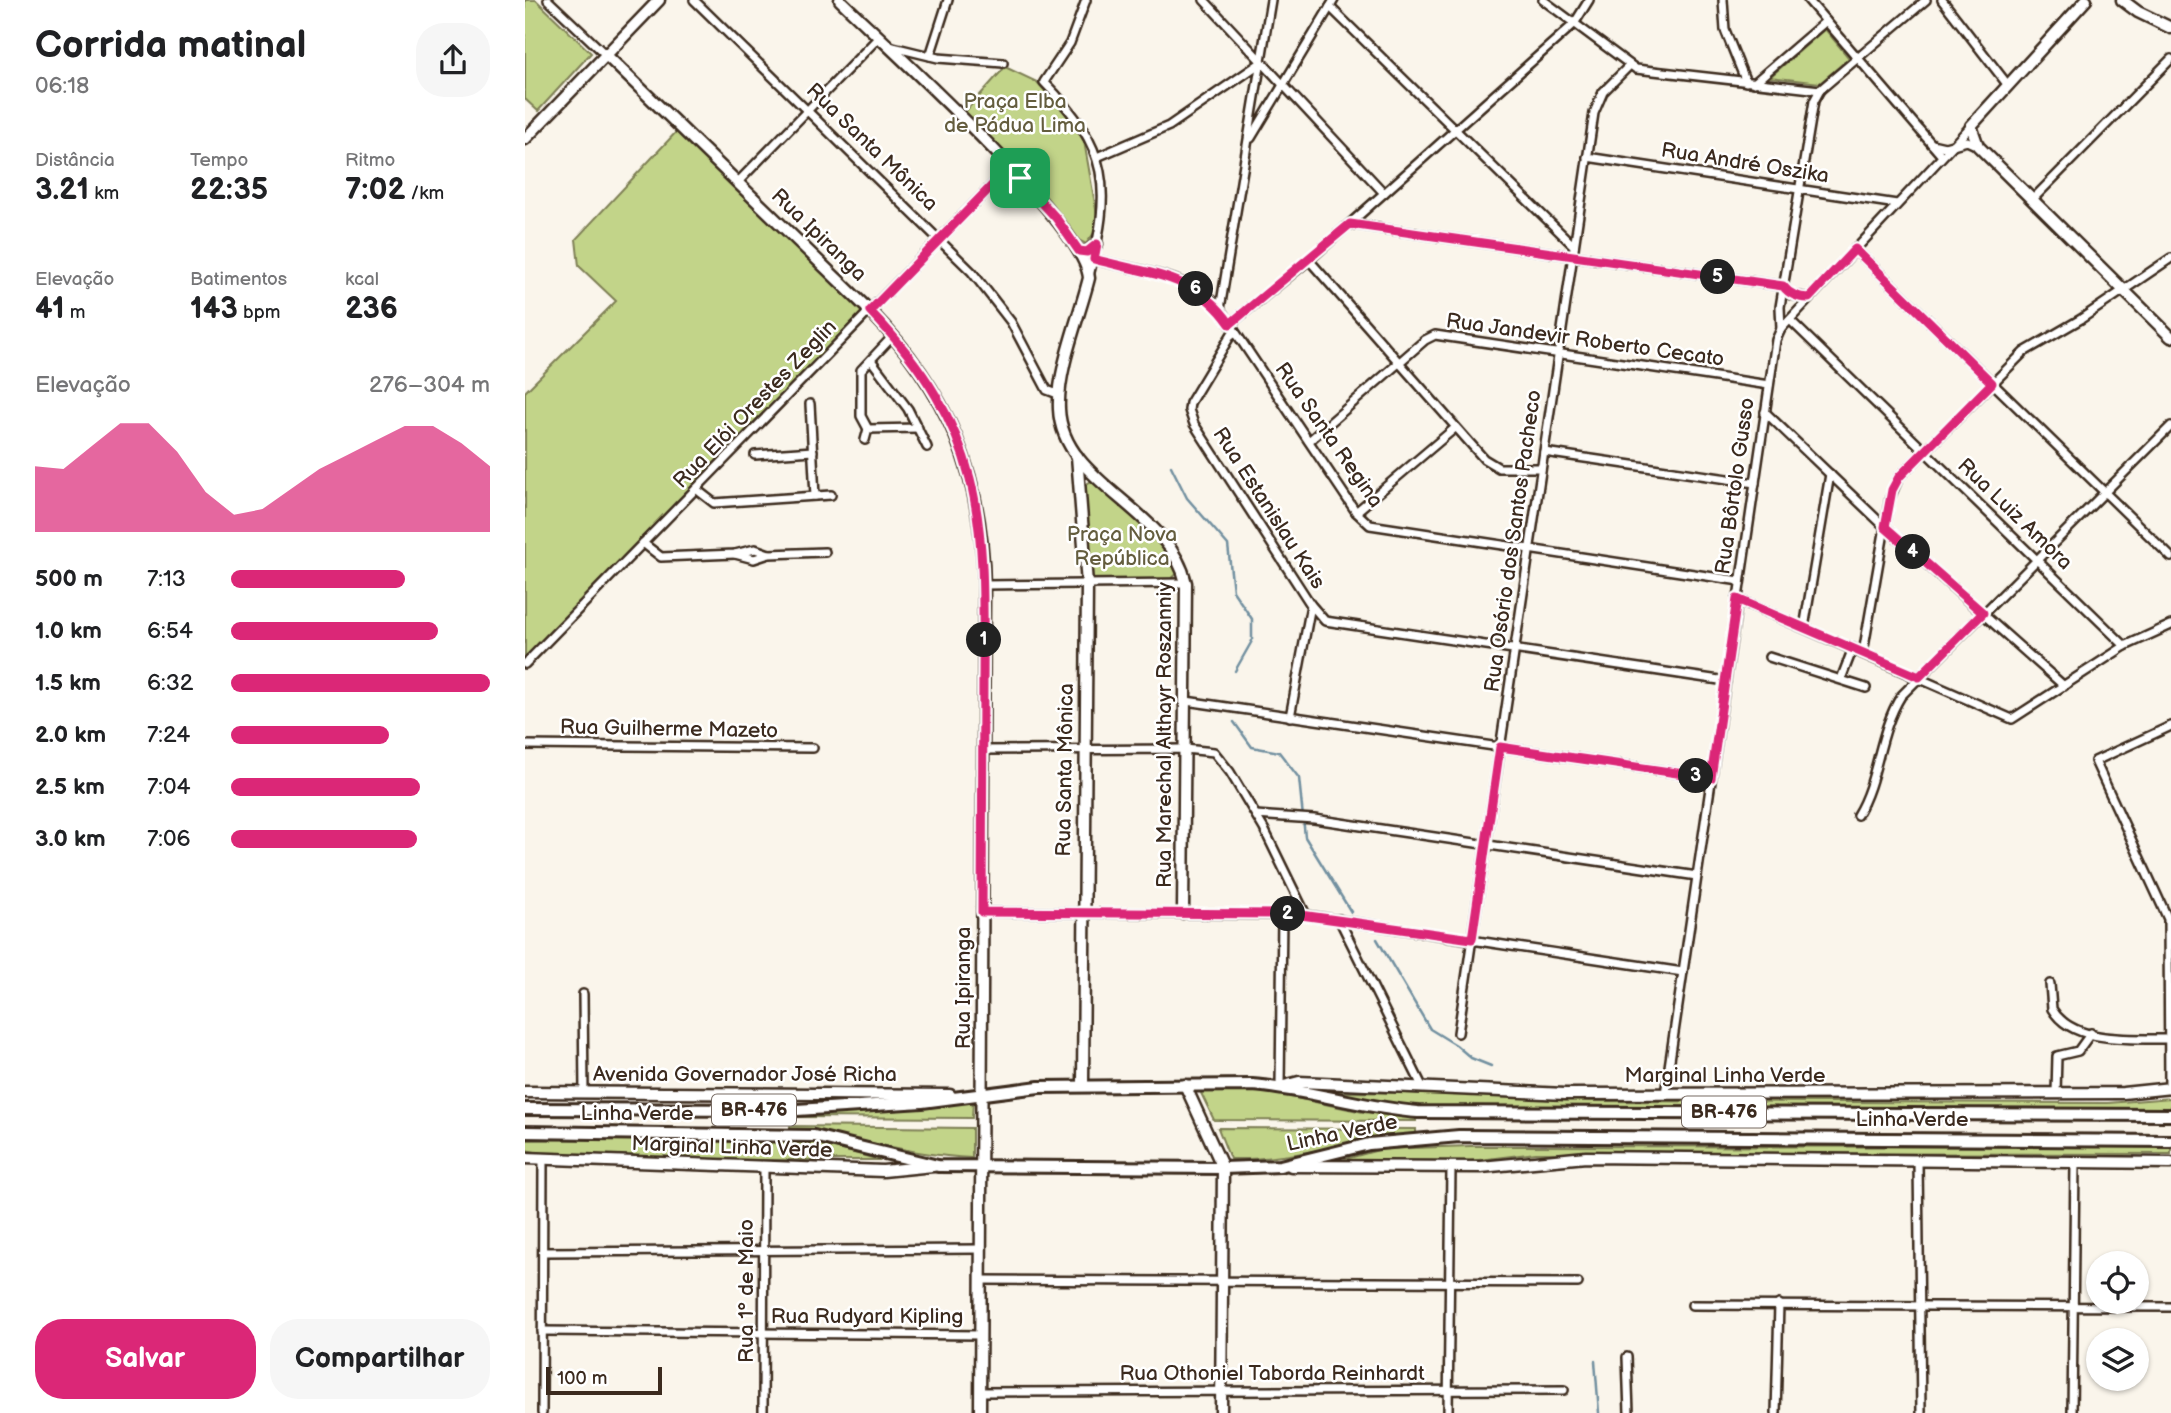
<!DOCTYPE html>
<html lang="pt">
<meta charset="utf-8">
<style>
:root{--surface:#fff;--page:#f6f6f6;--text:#202124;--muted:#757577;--accent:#db2777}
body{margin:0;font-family:"Balsamiq Sans",sans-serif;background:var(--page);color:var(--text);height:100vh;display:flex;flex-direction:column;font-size:26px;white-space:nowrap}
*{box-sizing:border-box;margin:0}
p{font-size:23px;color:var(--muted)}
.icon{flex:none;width:38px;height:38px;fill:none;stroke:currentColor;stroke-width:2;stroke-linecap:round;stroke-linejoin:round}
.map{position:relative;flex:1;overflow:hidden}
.side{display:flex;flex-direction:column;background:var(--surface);width:525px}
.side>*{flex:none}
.controls{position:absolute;left:1561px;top:1251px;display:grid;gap:14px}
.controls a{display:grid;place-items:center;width:63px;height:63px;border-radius:50%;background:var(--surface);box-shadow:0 2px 5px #0004;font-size:35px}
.scale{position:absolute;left:21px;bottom:18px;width:116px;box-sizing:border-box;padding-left:7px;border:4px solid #3b2a1e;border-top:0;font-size:19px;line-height:24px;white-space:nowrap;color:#3b2a1e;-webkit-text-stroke:5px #fff;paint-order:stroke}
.pin{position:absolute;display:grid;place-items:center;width:60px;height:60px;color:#fff;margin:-30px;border-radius:14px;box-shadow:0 4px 10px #0006}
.km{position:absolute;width:35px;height:35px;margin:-18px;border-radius:50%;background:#222;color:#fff;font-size:19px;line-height:35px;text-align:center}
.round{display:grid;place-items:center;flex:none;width:74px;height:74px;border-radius:28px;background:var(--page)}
.head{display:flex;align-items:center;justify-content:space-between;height:119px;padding:0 35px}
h1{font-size:38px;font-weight:700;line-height:52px}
.figures{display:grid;grid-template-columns:repeat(3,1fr);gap:10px;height:119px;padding:7px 35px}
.figures div{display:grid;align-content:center}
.figures b{font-size:30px;font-weight:700}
.figures small{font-size:19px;font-weight:400}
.figures p{font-size:19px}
.chart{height:196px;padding:14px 35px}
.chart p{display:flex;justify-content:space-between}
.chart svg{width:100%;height:126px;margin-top:7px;fill:var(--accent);opacity:.7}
.action{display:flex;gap:14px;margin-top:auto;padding:14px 35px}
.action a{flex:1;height:80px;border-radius:28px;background:var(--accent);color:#fff;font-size:28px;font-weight:700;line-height:80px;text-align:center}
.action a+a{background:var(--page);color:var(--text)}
ul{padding:0 35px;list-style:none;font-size:23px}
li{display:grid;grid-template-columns:112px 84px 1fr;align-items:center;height:52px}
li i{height:18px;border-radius:9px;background:var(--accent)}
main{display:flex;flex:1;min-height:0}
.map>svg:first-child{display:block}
.green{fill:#c2d489;stroke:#7e7f54;stroke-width:2}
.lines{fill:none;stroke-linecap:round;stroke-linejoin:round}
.stream{stroke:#7290a0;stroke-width:2.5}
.minor-casing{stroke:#3b2a1e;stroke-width:12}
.major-casing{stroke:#3b2a1e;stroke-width:15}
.highway-casing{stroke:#3b2a1e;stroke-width:16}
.minor{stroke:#fff;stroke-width:7}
.major{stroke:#fff;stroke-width:10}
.highway{stroke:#fff;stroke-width:10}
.route-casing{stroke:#fff;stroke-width:14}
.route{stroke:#db2777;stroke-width:9}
.labels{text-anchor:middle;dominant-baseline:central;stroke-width:5;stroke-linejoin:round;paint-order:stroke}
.shield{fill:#fff;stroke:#766a62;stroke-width:2}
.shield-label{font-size:19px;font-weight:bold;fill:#3b2a1e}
.park-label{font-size:21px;fill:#645d3e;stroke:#fff}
.street-label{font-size:21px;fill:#3b2a1e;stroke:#fff}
</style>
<main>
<section class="side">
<div class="head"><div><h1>Corrida matinal</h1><p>06:18</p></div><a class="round"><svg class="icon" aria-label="share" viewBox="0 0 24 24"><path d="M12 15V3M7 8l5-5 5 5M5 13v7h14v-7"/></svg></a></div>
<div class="figures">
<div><p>Distância</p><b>3.21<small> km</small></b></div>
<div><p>Tempo</p><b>22:35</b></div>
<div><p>Ritmo</p><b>7:02<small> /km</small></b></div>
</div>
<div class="figures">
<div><p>Elevação</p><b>41<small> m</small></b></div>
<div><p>Batimentos</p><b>143<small> bpm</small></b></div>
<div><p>kcal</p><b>236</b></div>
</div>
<div class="chart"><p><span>Elevação</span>276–304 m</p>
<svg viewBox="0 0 160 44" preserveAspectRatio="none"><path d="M0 44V21L10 22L20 14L30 6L40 6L50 16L60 30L70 38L80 36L90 29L100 22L110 17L120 12L130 7L140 7L150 13L160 21V44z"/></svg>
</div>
<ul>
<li><b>500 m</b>7:13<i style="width:67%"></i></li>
<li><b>1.0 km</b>6:54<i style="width:80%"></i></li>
<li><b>1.5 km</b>6:32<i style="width:100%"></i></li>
<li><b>2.0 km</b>7:24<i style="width:61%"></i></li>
<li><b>2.5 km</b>7:04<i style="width:73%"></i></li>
<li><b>3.0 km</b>7:06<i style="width:72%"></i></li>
</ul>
<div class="action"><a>Salvar</a><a>Compartilhar</a></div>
</section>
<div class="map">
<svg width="1646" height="1413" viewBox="0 0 1646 1413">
<rect width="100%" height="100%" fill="#faf5eb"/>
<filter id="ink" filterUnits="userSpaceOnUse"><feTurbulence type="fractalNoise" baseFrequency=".0143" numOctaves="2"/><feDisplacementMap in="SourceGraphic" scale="14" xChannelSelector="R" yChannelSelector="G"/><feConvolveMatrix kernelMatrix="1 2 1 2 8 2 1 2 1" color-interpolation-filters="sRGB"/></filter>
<g filter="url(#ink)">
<g class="green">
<polygon points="0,0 11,0 66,53 13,111 0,99"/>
<polygon points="1300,29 1324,58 1295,83 1245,77"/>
<polygon points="480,67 512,82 547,121 559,141 572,215 569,233 561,244 553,240 498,173 438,114"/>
<polygon points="153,130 338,311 0,658 0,392 91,301 54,266 51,239"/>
<polygon points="568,480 636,540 654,572 645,580 567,579 560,485"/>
<polygon points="805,1085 805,1089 817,1092 960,1094 1064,1101 1583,1103 1646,1098 1646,1110 894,1106 841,1100 783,1086"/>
<polygon points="675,1091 742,1092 838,1112 891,1118 891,1121 689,1120"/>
<polygon points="448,1101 447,1118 265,1117 265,1115 342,1112"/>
<path d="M265 1126 447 1128V1158C383 1155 328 1136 265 1129Z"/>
<path d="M693 1128 891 1129V1133C828 1139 769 1161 705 1159Z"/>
<polygon points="53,1139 285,1141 355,1160 138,1160 26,1155 0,1150 0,1140"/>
<polygon points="946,1146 1646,1147 1646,1154 1011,1153 921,1164 813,1161 857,1149"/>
</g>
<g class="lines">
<g class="stream">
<polyline points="646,466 662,498 703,545 708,591 727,619 727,641 710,671"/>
<polyline points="709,722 727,747 754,752 774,778 780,837 826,912"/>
<polyline points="852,939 905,1029 931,1045 946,1058 966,1066"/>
<polyline points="1070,1361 1074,1413"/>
</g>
<defs>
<g id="minor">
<polyline points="23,0 81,55"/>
<polyline points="169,0 447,272 486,322 522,390 530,393 535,390"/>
<path d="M561 0 545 43 519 82C585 149 587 188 564 276"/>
<polyline points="679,0 859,193"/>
<polyline points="1018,0 1111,69 1295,90"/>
<polyline points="1198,0 1200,30 1221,82"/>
<polyline points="1283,0 1417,156"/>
<polyline points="1417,0 1482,84"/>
<polyline points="805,7 1049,246"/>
<polyline points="364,46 413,58 478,63"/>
<polyline points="405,56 423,0"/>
<polyline points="1229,83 1301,21"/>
<polyline points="726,138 809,0"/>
<polyline points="1407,144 1420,147 1442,141 1453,146"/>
<polyline points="572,157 644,126 737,62"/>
<polyline points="1062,157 1372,204"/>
<polyline points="212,183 353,38"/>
<polyline points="1507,200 1646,59"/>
<polyline points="825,224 1258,286 1266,295 1284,298"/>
<polyline points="1330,249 1646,557"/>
<path d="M568 259C610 271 667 274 695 309L831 512 845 525 1215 581"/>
<polyline points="784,260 959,459 974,468 1016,468"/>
<polyline points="695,309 746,0"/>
<polyline points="1265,320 1600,646"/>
<polyline points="705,324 784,260 1049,24 1064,0"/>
<polyline points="1256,329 1255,307 1289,101 1295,90 1401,0"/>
<polyline points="709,330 665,403 664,410 669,424 786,605 765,717"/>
<polyline points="368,336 336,370 336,416 343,429 393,428"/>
<polyline points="346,360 383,409 402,447"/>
<polyline points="285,404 290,496"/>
<polyline points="1240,412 1360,527 1539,686"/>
<polyline points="340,440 343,429"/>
<polyline points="784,441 900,340 910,335 1244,385"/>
<polyline points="1019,452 1230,483"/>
<polyline points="230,455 288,451"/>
<polyline points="171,489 189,503 306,495"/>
<polyline points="831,512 930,428"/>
<polyline points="118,543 136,557 210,554 230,549 244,554 300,552"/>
<polyline points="210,554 229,559 244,554"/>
<polyline points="459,585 661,583"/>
<polyline points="1212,599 1487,719 1600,646 1646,625"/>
<polyline points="787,606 800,621 1201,681"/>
<polyline points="1279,628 1305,474"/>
<polyline points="1338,653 1365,498 1374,477 1499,352 1556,319 1646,258"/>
<polyline points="1244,657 1341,688"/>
<polyline points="0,664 485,167"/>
<polyline points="1316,679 1328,648"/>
<polyline points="661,701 1186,778"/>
<polyline points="0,745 288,748"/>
<polyline points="458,750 660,749 689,752 705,772 739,829 781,915"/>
<polyline points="731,815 789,819 1172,876"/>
<path d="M1332 815C1354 779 1353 733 1376 696L1646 426"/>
<polyline points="457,912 781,915 1158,972"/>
<polyline points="814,919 898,1088"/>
<path d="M1525 984 1527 1009C1548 1045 1609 1038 1644 1039"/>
<polyline points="58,994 59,1093"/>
<polyline points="933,1033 1069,113 1078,92 1104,66"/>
<polyline points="755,1087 757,914"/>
<polyline points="1644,1088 1643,919 1570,761 1646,726"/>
<polyline points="1531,1093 1532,1056 1553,1051 1566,1033"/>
<polyline points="1140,1094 1251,340 1256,329 1446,126"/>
<polyline points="1393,1161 1396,1413"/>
<polyline points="18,1252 456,1249"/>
<polyline points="456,1280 1053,1283"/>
<polyline points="1167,1305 1646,1307"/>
<polyline points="17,1331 456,1335"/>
<polyline points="1102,1357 1104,1413"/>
<polyline points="455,1392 1039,1390"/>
<polyline points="17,1413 18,1160"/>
<polyline points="238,1413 239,1168"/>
<polyline points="923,1413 926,1168"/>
<polyline points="1251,1413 1254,1304"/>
<polyline points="1547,1413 1550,1163"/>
</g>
<g id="major">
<path d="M315 0C362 46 560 224 564 278 554 318 532 370 534 409 537 484 644 508 661 583L658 913"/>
<polyline points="1561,0 1446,126 1453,146 1646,337"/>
<polyline points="1597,0 1613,12 1646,28"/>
<path d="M81 55 345 311C423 391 457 473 459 585L455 1413"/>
<polyline points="0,139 134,0"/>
<polyline points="554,251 562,252 572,244"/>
<polyline points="552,456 562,584 558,1085"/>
<polyline points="660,1085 698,1168 696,1413"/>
<polyline points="755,1087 774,1082 1040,1094 1598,1093 1646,1088"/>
<polyline points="0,1092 425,1095"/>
<polyline points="0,1158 358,1171 408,1166"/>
<polyline points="766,1166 956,1167 1061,1157 1646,1163"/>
</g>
<g id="highway">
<path d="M0 1109 272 1110 397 1102 514 1087 727 1085C783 1089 837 1108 893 1112L1646 1115"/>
<polyline points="0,1132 289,1136 413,1166 698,1168 755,1166 844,1144 934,1136 1646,1141"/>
</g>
</defs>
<use href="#minor" class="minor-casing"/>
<use href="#major" class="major-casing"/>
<use href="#highway" class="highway-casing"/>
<use href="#minor" class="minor"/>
<use href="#major" class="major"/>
<use href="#highway" class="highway"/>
</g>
</g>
<g class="lines" filter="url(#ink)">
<defs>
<path id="route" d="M485 167 531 218 554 251 562 252 572 244 569 259C622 274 671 274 705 324L825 224 1258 286C1265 295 1273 298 1284 298L1330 249 1467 383 1374 477 1367 490 1360 527 1458 613 1394 677 1212 599 1186 778 975 747 947 939 769 914 457 912C458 836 458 760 458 683 459 523 463 434 345 311Z"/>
</defs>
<use href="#route" class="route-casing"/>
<use href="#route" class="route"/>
</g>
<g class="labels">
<g class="shield">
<rect x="187" y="1094.5" width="84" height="31" rx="5"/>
<rect x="1157" y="1096.5" width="84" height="31" rx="5"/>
</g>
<g class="shield-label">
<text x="229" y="1110">BR-476</text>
<text x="1199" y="1112">BR-476</text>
</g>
<g class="park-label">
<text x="490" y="101">Praça Elba<tspan x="490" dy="24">de Pádua Lima</tspan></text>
<text x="597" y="534">Praça Nova<tspan x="597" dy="24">República</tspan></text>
</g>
<g class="street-label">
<text transform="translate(347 147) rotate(44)">Rua Santa Mônica</text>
<text transform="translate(1220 163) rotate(9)">Rua André Oszika</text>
<text transform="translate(294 235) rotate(44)">Rua Ipiranga</text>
<text transform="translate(1060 340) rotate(8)">Rua Jandevir Roberto Cecato</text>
<text transform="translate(230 404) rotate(-46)">Rua Elói Orestes Zeglin</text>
<text transform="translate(804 435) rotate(55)">Rua Santa Regina</text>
<text transform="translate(1210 486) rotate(-82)">Rua Bôrtolo Gusso</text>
<text transform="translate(744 508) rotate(57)">Rua Estanislau Kais</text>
<text transform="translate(1490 514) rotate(44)">Rua Luiz Amora</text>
<text transform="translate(988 541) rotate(-82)">Rua Osório dos Santos Pacheco</text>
<text transform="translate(144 729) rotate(1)">Rua Guilherme Mazeto</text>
<text transform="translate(639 735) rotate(-90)">Rua Marechal Althayr Roszanniy</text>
<text transform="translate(540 770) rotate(-89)">Rua Santa Mônica</text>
<text transform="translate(438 988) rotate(-90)">Rua Ipiranga</text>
<text x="220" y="1074">Avenida Governador José Richa</text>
<text x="1200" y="1075">Marginal Linha Verde</text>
<text x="112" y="1113">Linha Verde</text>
<text x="1387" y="1119">Linha Verde</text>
<text transform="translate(817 1133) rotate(-12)">Linha Verde</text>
<text transform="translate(207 1147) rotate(2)">Marginal Linha Verde</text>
<text transform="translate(221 1291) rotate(-90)">Rua 1º de Maio</text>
<text x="342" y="1316">Rua Rudyard Kipling</text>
<text x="747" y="1373">Rua Othoniel Taborda Reinhardt</text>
</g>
</g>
</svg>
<div class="controls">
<a><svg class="icon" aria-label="locate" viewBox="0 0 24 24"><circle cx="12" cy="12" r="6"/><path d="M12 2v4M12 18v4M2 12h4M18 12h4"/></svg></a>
<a><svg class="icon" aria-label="layers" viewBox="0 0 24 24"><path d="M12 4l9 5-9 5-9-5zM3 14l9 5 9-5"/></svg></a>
</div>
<div class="scale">100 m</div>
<div class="pin" style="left:495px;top:178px;background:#1e9e55"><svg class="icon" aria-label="arrive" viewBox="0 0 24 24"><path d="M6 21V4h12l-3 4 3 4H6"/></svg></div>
<b class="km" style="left:459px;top:640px">1</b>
<b class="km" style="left:763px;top:914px">2</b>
<b class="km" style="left:1171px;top:776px">3</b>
<b class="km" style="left:1388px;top:552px">4</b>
<b class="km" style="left:1193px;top:277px">5</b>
<b class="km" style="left:671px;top:289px">6</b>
</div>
</main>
